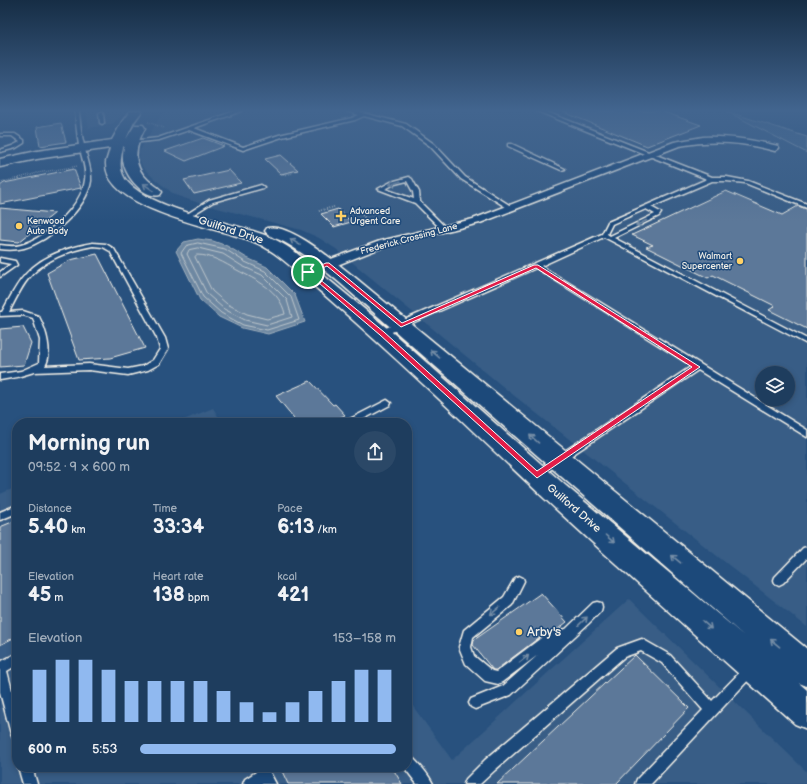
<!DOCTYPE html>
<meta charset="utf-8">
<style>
:root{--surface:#1e3d5e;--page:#2b4867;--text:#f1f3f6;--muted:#a1aebc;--line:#3c5673;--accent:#90b9f0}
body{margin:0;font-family:"Balsamiq Sans",sans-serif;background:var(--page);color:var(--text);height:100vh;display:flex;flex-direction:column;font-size:15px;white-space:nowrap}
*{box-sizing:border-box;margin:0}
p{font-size:13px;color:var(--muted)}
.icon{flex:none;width:22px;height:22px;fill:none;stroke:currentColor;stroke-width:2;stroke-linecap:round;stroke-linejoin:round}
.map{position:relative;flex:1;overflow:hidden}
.panel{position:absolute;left:12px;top:418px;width:400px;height:354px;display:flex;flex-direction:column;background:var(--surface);border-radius:16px;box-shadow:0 2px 6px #0003,0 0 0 1px var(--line)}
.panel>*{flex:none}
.tools{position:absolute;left:755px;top:366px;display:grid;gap:8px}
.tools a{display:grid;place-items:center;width:40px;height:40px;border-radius:50%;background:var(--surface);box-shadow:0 2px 6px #0003,0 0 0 1px var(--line);font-size:20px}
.pin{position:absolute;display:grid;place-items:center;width:34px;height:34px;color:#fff;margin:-17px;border:2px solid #fff;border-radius:50%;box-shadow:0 1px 4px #0007}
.round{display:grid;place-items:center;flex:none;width:42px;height:42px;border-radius:21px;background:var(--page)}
.head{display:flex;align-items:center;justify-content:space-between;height:68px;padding:0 16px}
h1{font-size:22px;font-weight:800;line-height:30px}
.metrics{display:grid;grid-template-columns:repeat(3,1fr);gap:6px;height:68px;padding:4px 16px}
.metrics div{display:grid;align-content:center}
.metrics b{font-size:20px;font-weight:800}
.metrics small{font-size:11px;font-weight:400}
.metrics p{font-size:11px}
.chart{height:112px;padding:8px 16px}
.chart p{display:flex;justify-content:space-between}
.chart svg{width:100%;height:72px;margin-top:4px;stroke:var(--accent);stroke-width:6}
ul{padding:0 16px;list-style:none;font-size:13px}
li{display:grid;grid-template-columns:64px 48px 1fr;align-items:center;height:30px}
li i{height:10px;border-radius:5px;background:var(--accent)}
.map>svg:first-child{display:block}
.built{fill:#375d86;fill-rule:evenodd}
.green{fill:#45688e;stroke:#9cacbb}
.water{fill:#6e88a2;stroke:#a4b2be}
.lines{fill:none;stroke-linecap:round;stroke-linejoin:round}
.shore{stroke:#bec7cc;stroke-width:1}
.building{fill:#5b7899;stroke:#f4f1e8}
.lane-casing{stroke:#f4f1e8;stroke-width:3}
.street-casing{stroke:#f4f1e8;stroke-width:3}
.secondary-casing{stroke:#f4f1e8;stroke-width:3}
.primary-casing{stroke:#f4f1e8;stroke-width:3}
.path-far1{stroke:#f4f1e8;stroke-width:1.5;stroke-dasharray:0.5 1.5;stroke-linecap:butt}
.path{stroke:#f4f1e8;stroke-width:2;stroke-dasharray:0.5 2;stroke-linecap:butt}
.lane{fill:#1f4a7a;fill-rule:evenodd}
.street{fill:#1f4a7a;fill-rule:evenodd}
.secondary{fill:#1f4a7a;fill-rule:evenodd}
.primary{fill:#1f4a7a;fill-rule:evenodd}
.oneway{stroke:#748da6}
.route{fill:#e11d48;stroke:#fff;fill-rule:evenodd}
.poi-dot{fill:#ffd166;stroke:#1f4a7a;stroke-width:1.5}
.labels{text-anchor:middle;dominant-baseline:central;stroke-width:3;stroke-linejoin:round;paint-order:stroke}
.far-poi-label{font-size:9px;fill:#f4f1e8;stroke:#1f4a7a;text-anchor:start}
.far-street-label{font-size:9px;fill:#f4f1e8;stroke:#1f4a7a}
.street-label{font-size:11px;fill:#f4f1e8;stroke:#1f4a7a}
.near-poi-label{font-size:13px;fill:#f4f1e8;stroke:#1f4a7a;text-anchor:start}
</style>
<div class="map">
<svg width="807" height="784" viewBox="0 0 807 784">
<rect width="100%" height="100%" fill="#28517e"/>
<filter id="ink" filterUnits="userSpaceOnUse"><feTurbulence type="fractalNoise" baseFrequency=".025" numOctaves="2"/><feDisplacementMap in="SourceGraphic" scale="8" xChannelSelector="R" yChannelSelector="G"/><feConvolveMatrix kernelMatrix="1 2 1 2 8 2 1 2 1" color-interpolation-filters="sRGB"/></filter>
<g filter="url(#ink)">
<g class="built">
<polygon points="86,111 127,111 112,124 89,128"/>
<path d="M165 111H726L807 153V627L507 390 336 249 319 238 301 230 202 204 175 195 157 181 143 168 139 159 140 150 161 115ZM762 373H788V399H762Z"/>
<polygon points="213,408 222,423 176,423"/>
<polygon points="17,487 17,767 407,767 407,698 452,760 629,599 807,772 807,784 0,784 0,494"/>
</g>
<polygon class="green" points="726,111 807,137 807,153"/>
<polygon class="water" points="198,239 213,241 227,246 247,258 267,267 295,295 305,322 268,334 242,328 219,317 200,300 176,251 184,242"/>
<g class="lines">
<g class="shore">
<polygon points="198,243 225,249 245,262 265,271 291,297 299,320 267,330 243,325 221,313 203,297 181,253 186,246"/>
<polygon points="198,248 223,254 242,266 262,275 287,300 292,317 267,325 245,320 224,309 207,294 187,254 189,250"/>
<path d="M197 255C212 255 224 263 237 270 256 280 280 290 285 314L267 319 247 314 227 304 212 291 195 257Z"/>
</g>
</g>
<g class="building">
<polygon points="561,111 661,111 701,125 647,146"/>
<polygon points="61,123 66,142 40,146 37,127"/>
<polygon points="203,138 224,146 186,161 165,151"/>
<polygon points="281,155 298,170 281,174 265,159"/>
<polygon points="74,169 81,188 0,204 0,186 4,183"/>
<polygon points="229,170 241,183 194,194 184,180"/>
<polygon points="726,191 782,215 798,206 807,209 807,329 769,310 775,306 713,275 708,278 646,247 653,245 632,235"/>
<polygon points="0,208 55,213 19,242 0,240"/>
<polygon points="338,209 351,222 334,227 321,214"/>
<polygon points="97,254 145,348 110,358 79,360 47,273 70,260"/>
<polygon points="23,327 31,343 24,365 0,367 0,329"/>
<polygon points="310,381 333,405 335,404 345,415 329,423 298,423 276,396"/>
<polygon points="17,520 17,636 0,645 0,527"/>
<polygon points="541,593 567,622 558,629 548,631 496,670 493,670 473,645 474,640"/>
<polygon points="635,655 689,708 616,784 497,784"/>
<polygon points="280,767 392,767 402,784 288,784"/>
</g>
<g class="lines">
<defs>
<g id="lane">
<path d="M75 111H79C80 123 81 134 84 145 86 156 92 169 91 181 87 208 50 241 24 248 16 250 8 250 0 249V245C7 246 14 247 21 245 46 238 82 206 85 180 87 169 81 156 79 145 77 134 76 122 75 111Z"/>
<polygon points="235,111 242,111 194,128 243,147 279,135 352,118 359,115 347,111 355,111 406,124 434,144 465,177 514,208 509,209 461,179 430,146 402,126 364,116 355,120 282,137 243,150 189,130 159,140 132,143 130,142 132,141 158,138"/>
<path d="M537 111H544L712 177H727L748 181 807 204V208L745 183 727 181H712L651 207 660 212 661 213 659 216 614 238 807 339V344L604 237 541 266 807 430V437L698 370 538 478 535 477 533 474 535 471 692 366 536 268 385 335H379L378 333 379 331 602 234 608 222 707 179ZM646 209 655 214 610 236 607 234 612 224Z"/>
<polygon points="101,112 103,113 104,123 102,124 100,123 99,113"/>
<polygon points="0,134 15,134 24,140 24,143 16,148 0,152 0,150 12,146 20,142 12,136 0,136"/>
<polygon points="508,144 512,144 565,169 561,170 508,146"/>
<path d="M409 177 412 179 419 192 420 202 447 229V231H443L415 203 378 189 391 182ZM407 181 413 192 414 199 385 189 395 184Z"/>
<polygon points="261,185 264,187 263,188 213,202 189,217 184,216 209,200"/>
<path d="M93 243 106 244 114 249 165 338 168 349 159 364 148 370 128 375 89 370 34 372 17 377 0 380V374L21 371 39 363 40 340 33 318 23 315 0 316V312H2C9 300 15 286 25 275 41 256 69 247 93 243ZM93 246 103 247 110 251 157 338 160 349 153 360 143 366 128 369 89 364 45 366C53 353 46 330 39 317L38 316 23 311 9 312C15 301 20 289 28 279 43 260 70 250 93 246Z"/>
<polygon points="0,258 15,261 17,265 0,277 0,272 11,264 0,262"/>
<polygon points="387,400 391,403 390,405 356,423 345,423 346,421"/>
<polygon points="17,505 17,513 0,520 0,512"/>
<polygon points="807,547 807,558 783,583 779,585 775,583 774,580 775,577 803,548"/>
<polygon points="519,576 523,578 524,581 512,605 473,637 471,647 474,656 492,671 496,672 549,632 566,629 593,603 597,602 601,603 602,607 601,611 588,624 511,695 475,709 471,707 469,703 471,699 503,686 538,655 502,682 498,684 485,681 466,664 459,647 464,630 504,597 515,578"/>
<polygon points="642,639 670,655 712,701 746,666 750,664 754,666 756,670 754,674 651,784 635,784 637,779 703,710 662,663 641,651 624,657 495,770 480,784 464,784 466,779 485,760 617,648"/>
<polygon points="17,653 17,665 7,671 17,710 17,740 13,738 11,734 0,692 0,662"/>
<path d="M407 754C415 758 429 775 433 784H417L404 767H407Z"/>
<polygon points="18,767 32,767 37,784 23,784"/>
<polygon points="253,767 267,767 276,784 243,784 245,779 256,772"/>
</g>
<path id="street" d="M703 137C729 136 753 140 778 146L779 148 775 151C742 142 713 140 679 146L480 223 388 245 312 275H304L302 272 304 269 380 241 473 219 674 142Z"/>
<path id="secondary" d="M130 111H142L134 122 126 139 135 125H143L145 128C135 146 131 165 148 180 152 184 159 187 162 192L160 195C145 199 128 179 124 165 122 159 123 153 124 146L123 147C121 158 118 168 125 179 147 209 227 221 262 234 274 238 284 244 294 251L393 333 566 486 744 636 340 283C322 268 304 253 284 242 278 239 269 237 265 231L267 228C289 222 335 262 352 275L807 649V686L799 683 807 690V729L795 724C711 649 627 575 545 499 462 421 381 342 294 269 281 258 268 247 252 241 219 228 103 210 106 162 107 158 109 153 110 148L37 159 0 167V159L37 151 112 140 122 122Z"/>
<polygon id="primary" points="805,652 807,653 807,686 796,681 789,668 794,657"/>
</defs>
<use href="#lane" class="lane-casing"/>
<use href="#street" class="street-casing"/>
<use href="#secondary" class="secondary-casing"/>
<use href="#primary" class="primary-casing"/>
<g class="path-far1">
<polyline points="148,122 164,128"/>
<polyline points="283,175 293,173"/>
<polyline points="0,183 38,173 78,166"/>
</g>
<g class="path">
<polyline points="357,210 367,220"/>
<polyline points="319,211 334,207"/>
</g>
<use href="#lane" class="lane"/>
<use href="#street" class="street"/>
<use href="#secondary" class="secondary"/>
<use href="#primary" class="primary"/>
</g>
<defs><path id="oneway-shaft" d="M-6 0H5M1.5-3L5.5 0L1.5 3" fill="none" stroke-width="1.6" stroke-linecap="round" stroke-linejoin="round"/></defs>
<g class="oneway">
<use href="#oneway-shaft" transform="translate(395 183) rotate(163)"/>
<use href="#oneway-shaft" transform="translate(148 187) rotate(-145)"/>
<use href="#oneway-shaft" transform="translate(641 223) rotate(155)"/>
<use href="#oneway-shaft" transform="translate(295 242) rotate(-148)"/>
<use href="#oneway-shaft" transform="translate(435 354) rotate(-139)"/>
<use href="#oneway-shaft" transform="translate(534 439) rotate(-139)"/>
<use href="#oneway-shaft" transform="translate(610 539) rotate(41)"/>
<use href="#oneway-shaft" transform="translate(676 559) rotate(-140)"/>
<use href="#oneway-shaft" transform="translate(495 611) rotate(141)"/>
<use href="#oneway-shaft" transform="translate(583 621) rotate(-44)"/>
<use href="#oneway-shaft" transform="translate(707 625) rotate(41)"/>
<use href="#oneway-shaft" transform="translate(775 643) rotate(-140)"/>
<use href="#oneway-shaft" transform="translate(524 659) rotate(-38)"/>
</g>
</g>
<linearGradient id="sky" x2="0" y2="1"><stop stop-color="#162d45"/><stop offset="0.5" stop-color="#42658f"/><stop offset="1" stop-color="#42658f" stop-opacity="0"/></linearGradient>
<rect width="807" height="221" fill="url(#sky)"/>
<path class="route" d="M326 263H329L402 323 534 265H538L700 367 537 478 380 335 306 272ZM327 266 401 327 536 268 692 367 537 471 384 332 312 273Z"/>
<g class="poi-dot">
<path d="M339 210h4v4h4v4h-4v4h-4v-4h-4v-4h4z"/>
<circle cx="19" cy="226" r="4"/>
<circle cx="740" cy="261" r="4"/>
<circle cx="519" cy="632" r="4"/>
</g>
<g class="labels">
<g class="far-poi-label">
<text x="350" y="211">Advanced<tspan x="350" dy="10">Urgent Care</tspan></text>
<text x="27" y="221">Kenwood<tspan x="27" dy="10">Auto Body</tspan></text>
<text x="732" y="256" text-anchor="end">Walmart<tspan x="732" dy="10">Supercenter</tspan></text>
</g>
<g class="far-street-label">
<text transform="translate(409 239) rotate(-15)">Frederick Crossing Lane</text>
</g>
<g class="street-label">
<text transform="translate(231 230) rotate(18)">Guilford Drive</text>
<text transform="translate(574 508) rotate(41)">Guilford Drive</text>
</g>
<g class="near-poi-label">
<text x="527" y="632">Arby's</text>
</g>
</g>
</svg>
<div class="tools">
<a><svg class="icon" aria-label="layers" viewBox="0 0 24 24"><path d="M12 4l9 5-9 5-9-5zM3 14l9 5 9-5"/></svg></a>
</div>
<div class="pin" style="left:308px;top:272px;background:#1e9e55"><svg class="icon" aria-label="arrive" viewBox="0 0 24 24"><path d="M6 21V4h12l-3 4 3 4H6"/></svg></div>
<section class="panel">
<div class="head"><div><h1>Morning run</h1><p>09:52 · 9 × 600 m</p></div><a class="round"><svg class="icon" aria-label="share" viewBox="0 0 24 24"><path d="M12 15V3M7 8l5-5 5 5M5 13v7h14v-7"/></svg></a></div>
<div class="metrics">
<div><p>Distance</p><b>5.40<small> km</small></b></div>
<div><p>Time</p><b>33:34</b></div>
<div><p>Pace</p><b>6:13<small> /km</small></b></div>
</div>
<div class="metrics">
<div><p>Elevation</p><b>45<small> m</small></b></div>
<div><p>Heart rate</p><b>138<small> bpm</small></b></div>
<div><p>kcal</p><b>421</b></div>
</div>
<div class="chart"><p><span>Elevation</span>153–158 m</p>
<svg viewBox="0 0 160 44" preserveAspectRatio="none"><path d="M5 44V12M15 44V6M25 44V6M35 44V12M45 44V19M55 44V19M65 44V19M75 44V19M85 44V25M95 44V32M105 44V38M115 44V32M125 44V25M135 44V19M145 44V12M155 44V12"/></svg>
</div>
<ul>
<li><b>600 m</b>5:53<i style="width:100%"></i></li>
</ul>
</section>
</div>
